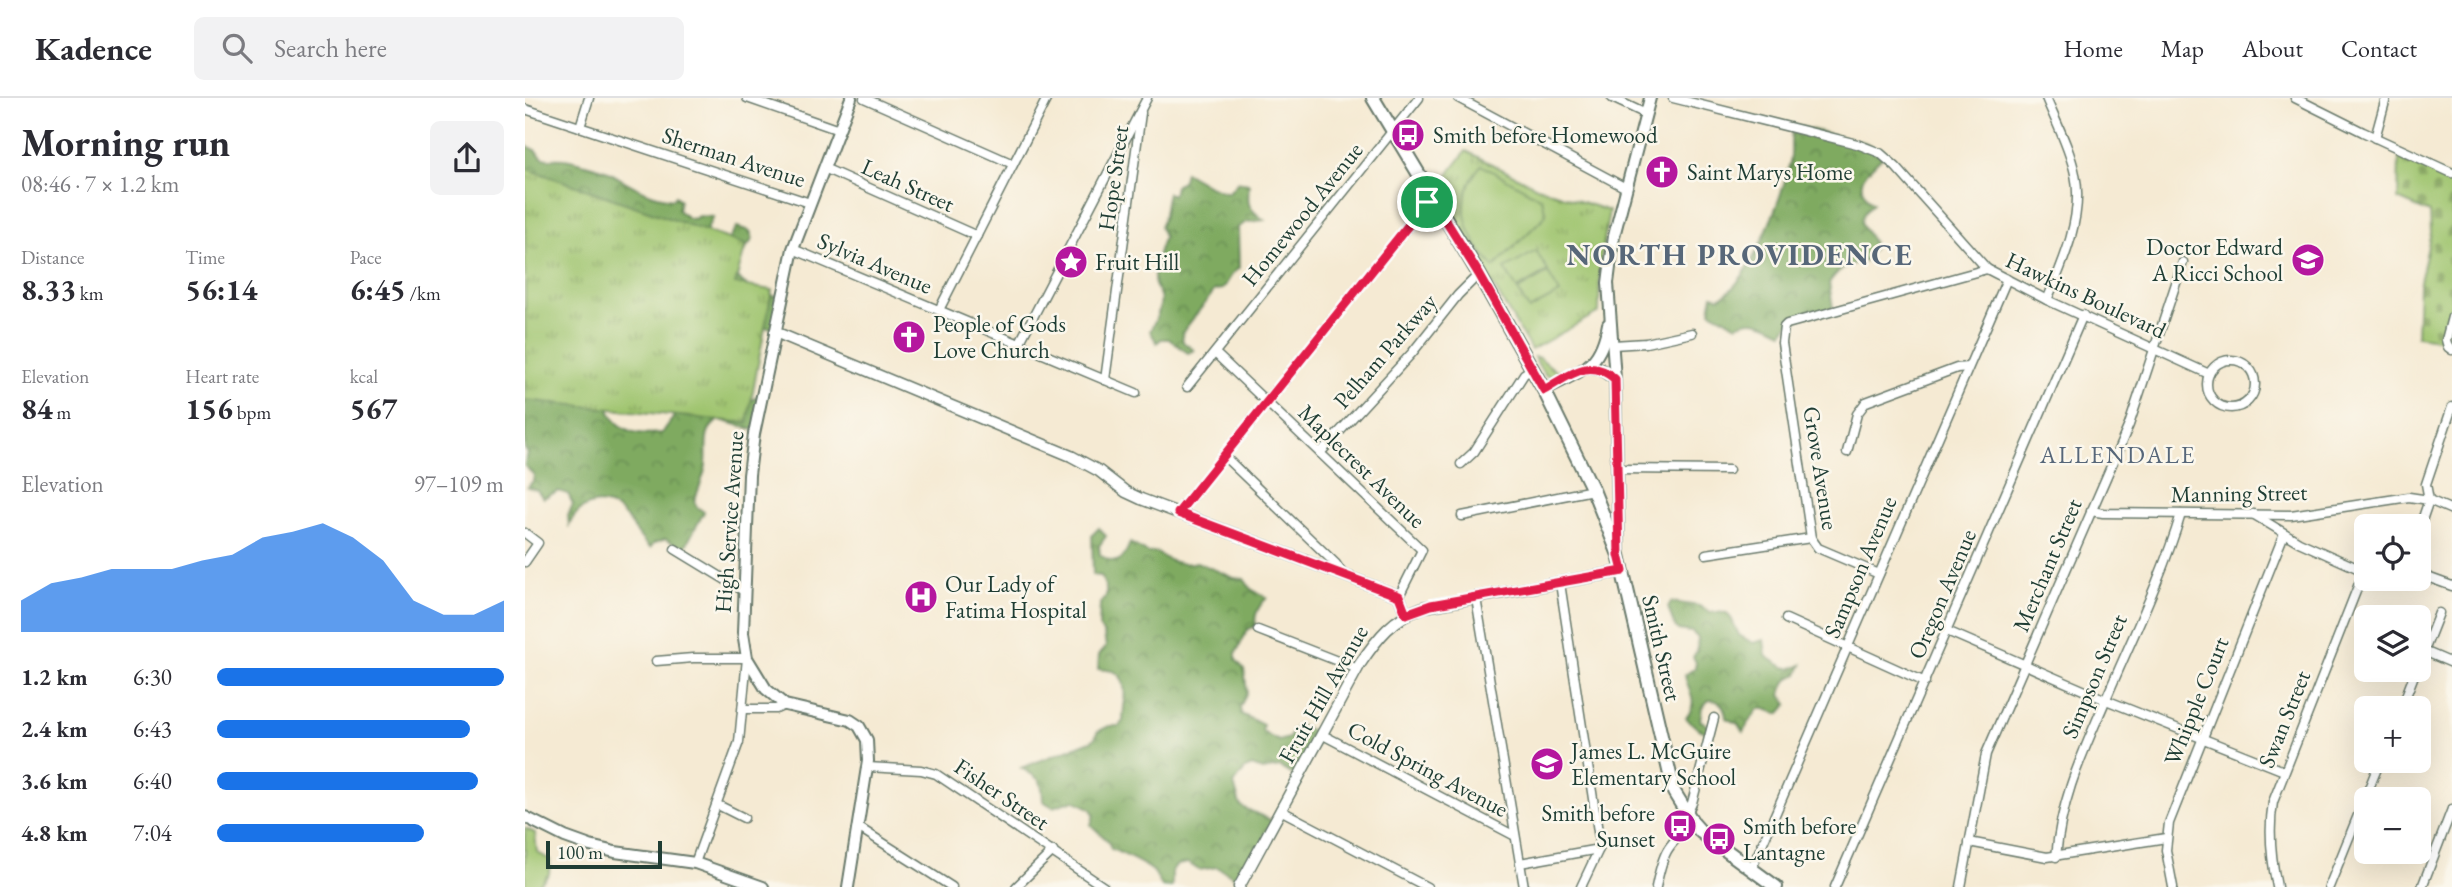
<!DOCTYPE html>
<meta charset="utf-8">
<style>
:root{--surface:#fff;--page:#f2f2f3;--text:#2b2b33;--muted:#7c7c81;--line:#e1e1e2;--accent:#1a73e8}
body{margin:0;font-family:"EB Garamond",serif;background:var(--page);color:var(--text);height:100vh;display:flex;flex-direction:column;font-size:26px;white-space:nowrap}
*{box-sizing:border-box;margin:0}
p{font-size:23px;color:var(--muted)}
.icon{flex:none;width:38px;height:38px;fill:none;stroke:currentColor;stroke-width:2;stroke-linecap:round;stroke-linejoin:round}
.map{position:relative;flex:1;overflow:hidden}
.panel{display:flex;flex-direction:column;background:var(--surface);width:525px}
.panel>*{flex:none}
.controls{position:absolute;left:1829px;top:416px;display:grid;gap:14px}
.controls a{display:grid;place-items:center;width:77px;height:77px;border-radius:10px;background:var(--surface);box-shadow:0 7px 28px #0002;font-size:35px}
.scale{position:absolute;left:21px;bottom:18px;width:116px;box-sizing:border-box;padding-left:7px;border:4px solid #1f3d34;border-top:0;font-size:19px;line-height:24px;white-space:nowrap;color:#1f3d34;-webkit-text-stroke:5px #fbf7ec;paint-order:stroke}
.pin{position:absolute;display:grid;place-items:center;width:60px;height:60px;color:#fff;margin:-30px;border:4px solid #fff;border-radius:50%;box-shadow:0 2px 7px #0007}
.round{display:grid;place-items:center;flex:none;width:74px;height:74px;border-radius:10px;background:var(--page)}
.summary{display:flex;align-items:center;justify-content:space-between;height:119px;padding:0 21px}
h1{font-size:38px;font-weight:700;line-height:52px}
.stats{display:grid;grid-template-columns:repeat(3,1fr);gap:10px;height:119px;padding:7px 21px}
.stats div{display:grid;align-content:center}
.stats b{font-size:30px;font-weight:700}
.stats small{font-size:19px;font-weight:400}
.stats p{font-size:19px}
.chart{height:196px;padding:14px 21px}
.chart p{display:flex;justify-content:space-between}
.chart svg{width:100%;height:126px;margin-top:7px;fill:var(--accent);opacity:.7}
ul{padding:0 21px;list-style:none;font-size:23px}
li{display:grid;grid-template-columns:112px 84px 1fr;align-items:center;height:52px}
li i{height:18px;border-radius:9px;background:var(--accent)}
header{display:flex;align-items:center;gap:42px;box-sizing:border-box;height:98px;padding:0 35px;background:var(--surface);border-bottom:2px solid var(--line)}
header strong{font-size:33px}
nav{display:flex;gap:38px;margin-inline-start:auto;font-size:24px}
.search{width:490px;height:63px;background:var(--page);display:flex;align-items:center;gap:18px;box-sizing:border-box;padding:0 24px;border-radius:10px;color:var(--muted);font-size:26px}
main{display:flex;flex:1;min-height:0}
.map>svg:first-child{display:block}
.grass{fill:url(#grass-dots);stroke:#5f8051;stroke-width:2}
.forest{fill:url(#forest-crowns);stroke:#4f744a;stroke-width:2;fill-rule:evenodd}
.cemetery{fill:url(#cemetery-stones);stroke:#5f8051;stroke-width:2}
.park{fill:url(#park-tufts);stroke:#5f8051;stroke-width:2}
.pitch{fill:#9fc46e;stroke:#5f8051;stroke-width:2}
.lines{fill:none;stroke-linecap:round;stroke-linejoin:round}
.minor-casing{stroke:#6a7a6c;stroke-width:11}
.tertiary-casing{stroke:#6a7a6c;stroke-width:13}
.secondary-casing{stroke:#6a7a6c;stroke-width:14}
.primary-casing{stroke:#6a7a6c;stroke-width:16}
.minor{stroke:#fff;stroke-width:8}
.tertiary{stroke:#fff;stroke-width:10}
.secondary{stroke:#fff;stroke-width:10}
.primary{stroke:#fff;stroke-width:12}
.route-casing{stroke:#fff;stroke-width:14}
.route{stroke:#e11d48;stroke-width:9}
.labels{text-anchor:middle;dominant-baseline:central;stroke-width:5;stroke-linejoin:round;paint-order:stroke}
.poi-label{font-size:23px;fill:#1f3d34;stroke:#fbf7ec;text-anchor:start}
.street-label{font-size:23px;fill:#1f3d34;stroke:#fbf7ec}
.neighbourhood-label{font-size:24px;letter-spacing:2px;fill:#576779;stroke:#fbf7ec}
.district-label{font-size:30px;font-weight:bold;letter-spacing:2px;fill:#576779;stroke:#fbf7ec}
</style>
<header>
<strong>Kadence</strong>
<div class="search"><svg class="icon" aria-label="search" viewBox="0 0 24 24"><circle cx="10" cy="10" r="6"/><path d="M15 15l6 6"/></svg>Search here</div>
<nav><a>Home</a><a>Map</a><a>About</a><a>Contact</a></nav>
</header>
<main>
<section class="panel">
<div class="summary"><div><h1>Morning run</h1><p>08:46 · 7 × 1.2 km</p></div><a class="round"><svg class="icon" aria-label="share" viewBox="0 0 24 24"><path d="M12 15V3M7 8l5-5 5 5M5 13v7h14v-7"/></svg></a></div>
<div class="stats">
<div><p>Distance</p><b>8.33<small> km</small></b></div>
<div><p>Time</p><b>56:14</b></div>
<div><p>Pace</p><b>6:45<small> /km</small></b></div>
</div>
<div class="stats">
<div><p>Elevation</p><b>84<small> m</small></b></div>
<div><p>Heart rate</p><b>156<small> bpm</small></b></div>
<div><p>kcal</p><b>567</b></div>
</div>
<div class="chart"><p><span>Elevation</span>97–109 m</p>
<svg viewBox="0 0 160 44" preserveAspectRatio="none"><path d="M0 44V33L10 27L20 25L30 22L40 22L50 22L60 19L70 17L80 11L90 9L100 6L110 11L120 19L130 33L140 38L150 38L160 33V44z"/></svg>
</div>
<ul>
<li><b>1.2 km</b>6:30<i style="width:100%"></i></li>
<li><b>2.4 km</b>6:43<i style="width:88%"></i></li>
<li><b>3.6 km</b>6:40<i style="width:91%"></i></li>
<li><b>4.8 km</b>7:04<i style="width:72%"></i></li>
</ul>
</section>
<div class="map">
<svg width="1927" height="789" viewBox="0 0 1927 789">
<defs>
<pattern id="grass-dots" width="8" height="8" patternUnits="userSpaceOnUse" patternTransform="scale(1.75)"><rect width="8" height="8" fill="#9fc46e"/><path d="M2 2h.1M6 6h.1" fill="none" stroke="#81a05b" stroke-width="1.8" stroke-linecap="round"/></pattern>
<pattern id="forest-crowns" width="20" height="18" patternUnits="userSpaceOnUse" patternTransform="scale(1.75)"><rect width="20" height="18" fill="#7faa61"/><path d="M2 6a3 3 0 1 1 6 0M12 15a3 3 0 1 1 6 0" fill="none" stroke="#678c51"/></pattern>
<pattern id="cemetery-stones" width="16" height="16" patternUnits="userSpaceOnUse" patternTransform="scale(1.75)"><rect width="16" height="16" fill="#9fc46e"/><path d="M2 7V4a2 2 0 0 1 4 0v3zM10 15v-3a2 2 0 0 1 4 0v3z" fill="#81a05b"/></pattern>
<pattern id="park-tufts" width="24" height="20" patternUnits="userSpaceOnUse" patternTransform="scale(1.75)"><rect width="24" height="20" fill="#9fc46e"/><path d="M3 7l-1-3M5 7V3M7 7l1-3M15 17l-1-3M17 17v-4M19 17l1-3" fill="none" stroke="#81a05b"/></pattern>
</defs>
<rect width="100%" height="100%" fill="#fbf7ec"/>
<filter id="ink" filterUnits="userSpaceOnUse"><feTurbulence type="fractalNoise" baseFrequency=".0143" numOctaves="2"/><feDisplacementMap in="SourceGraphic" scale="14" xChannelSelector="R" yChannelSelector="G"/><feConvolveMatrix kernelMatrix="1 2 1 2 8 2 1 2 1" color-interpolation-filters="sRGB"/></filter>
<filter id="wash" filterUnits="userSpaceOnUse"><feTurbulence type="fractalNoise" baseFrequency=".00686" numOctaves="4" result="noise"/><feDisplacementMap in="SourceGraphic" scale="28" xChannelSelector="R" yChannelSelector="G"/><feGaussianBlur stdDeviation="1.57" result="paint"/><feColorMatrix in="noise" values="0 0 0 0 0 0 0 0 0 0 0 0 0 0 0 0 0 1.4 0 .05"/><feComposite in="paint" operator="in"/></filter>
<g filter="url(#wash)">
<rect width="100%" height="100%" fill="#f5ead3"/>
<polygon class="grass" points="1009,259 1015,260 1031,273 1053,268 1028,280 1019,276"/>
<g class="forest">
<path d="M1268 27 1341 45 1359 57C1343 73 1324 85 1348 105 1323 129 1345 129 1349 149L1339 163C1322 167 1314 170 1304 185L1308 210 1266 223 1258 234C1241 226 1230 218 1212 227L1185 213 1188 197 1194 200C1226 186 1257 98 1265 64 1268 51 1264 41 1268 27Z"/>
<path d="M0 47 9 51 18 60C25 62 31 60 39 61 44 61 75 70 80 72 103 84 120 98 148 101L150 98 155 102 153 112 163 120 169 121 173 118 188 119 181 133 188 145 201 147 212 129 225 133 228 141C220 150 211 166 211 178L228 193 257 199 251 232 234 227 217 309 238 295 230 332 195 322C174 332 185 354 180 372 177 382 174 392 169 403L172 409 179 414 159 451 141 441 129 445 125 450C112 440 107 422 93 412 74 398 53 407 44 427L43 418 48 406 43 396 33 393 18 400 12 392 3 389 8 383 9 377 0 368 2 354 0 350ZM151 296 148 320 137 335C113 338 92 334 83 309Z"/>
<path d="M660 74 684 88 703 95 713 84 724 86C722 107 722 109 739 122L722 124 713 129 714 170 708 175 698 191 690 192 657 235 658 244 669 252 663 255 644 241H636L632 245 625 233C629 225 634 216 635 208 637 198 634 195 630 187 626 176 634 150 639 139L635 129C641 118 639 106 643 95L648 97 650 88 658 82Z"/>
<path d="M574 430 581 438 574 448 575 457C593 469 598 463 605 445L623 455 631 454C643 464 658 468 672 464L709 480 719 481 726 491 742 500C734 507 728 518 731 528L723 531 711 555V562L719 571 722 594 715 609 716 616 738 627 737 633 742 637 754 643 764 640 772 626 796 637 773 680 755 669 737 672 727 668 720 671 709 686 715 707 719 710 750 724 717 783 692 769 674 772 663 765 652 767 647 773V789L637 788C633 783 632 777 628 773 624 769 591 752 586 751L583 743 566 727 569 716 565 710 549 702 528 709 518 703C517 679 516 682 496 670L566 643 570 640 572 634 584 628H594L598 623C598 611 605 581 590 574 586 572 579 572 573 571L574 557 581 549 579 536 574 529 575 506 581 498V490L576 478 568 477 567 437Z"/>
<path d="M1146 504 1174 508 1184 514 1202 515 1207 522 1214 537 1228 545 1239 542 1241 558C1254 566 1262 575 1277 567L1273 576C1261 580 1259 585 1256 597L1263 606 1254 616 1240 611H1233L1218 634 1213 626 1201 620C1200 608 1196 602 1184 602L1177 609 1175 622 1184 628 1185 636 1172 630 1161 620C1175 602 1163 596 1160 577L1170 570 1171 564 1168 559 1172 553 1173 540 1167 534 1153 532 1149 527 1143 509Z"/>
</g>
<polygon class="cemetery" points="1874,58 1927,81 1927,208 1918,242 1892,238 1894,188 1906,135 1905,115 1873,101"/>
<g class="park">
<polygon points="941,53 1012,89 1084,113 1075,167 1074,214 1006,252 912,91"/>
<polygon points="0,70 221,147 210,186 247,192 222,325 0,302"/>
</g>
<g class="pitch">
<path d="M956 67 1017 101 1021 117 969 169C940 138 927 104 956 67Z"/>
<polygon points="1011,153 1023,173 992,191 980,171"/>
<polygon points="1023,175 1035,195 1004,212 993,192"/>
<polygon points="0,730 10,735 12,754 25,762 24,776 12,789 0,789"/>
</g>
</g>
<g filter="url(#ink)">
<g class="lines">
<defs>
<g id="minor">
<polyline points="222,0 314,32"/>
<polyline points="339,0 488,66"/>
<polyline points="933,0 1101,90"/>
<polyline points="1087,0 1121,16"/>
<polyline points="1148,0 1332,46 1355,55 1371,69 1462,171"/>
<path d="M1521 0C1531 24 1545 51 1550 76 1559 117 1538 165 1522 202"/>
<polyline points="1770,0 1838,34 1927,75"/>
<polyline points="0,11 285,105"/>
<polyline points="55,29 64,0"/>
<polyline points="1850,40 1861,0"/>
<polyline points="299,70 452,138"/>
<polyline points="268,151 611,295"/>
<polyline points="414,212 522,0"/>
<polyline points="1927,219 1921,242 1923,249 1927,252"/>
<polyline points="494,246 622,0"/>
<polyline points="1088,247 1121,245 1167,235"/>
<polyline points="690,255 897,452 874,498"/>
<circle cx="1706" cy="286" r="24"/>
<polyline points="580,282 616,15"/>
<polyline points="662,289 894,0"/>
<polyline points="1322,354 1332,316 1341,304 1432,270 1443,269"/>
<polyline points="795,355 887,255 933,197 954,176"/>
<polyline points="699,358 811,466 817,475"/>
<polyline points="936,366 949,354 999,276 1007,271"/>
<polyline points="1093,371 1204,372"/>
<polyline points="1566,413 1578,415 1766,417 1884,399 1904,402 1927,412"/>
<polyline points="653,415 906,99"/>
<polyline points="1728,416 1774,444 1841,474"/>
<polyline points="937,418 1068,392"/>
<polyline points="1894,431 1904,402 1901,386 1927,309"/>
<polyline points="0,435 13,445 0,464"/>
<polyline points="150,451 219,493"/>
<polyline points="1181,456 1286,440"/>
<polyline points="1354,476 1293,450 1286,440 1257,245 1259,229 1262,226 1462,171 1522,202 1684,276"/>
<polyline points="1894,476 1927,488"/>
<polyline points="1859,481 1868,484 1873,481"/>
<polyline points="1035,485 1074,740 1074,751 1056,789"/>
<polyline points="951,500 999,789"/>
<polyline points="1261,521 1400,584"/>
<polyline points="733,532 833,571"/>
<polyline points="1422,533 1581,602 1759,673"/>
<polyline points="1899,553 1927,565"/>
<polyline points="131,563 168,560 222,560 214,644 170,765"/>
<polyline points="1894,566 1914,515"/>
<polyline points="218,611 251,611 260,607"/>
<polyline points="1876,611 1891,572"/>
<polyline points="798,637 990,738"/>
<polyline points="342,669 396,672 411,676 579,789"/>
<polyline points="193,707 219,720"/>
<polyline points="755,712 902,789"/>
<polyline points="1162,716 1167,705 1189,620"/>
<polyline points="333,729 427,789"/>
<polyline points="1444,744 1522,759 1641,740"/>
<path d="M1531 759C1536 699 1558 655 1581 601 1607 540 1637 479 1656 416"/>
<polyline points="995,765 1074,751"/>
<polyline points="1226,772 1482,181"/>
<polyline points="491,789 528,753"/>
<path d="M1131 789C1138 755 1141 748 1168 725"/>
<polyline points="1310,789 1558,217"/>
<polyline points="1436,789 1461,656 1604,327 1658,164"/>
<polyline points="1648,789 1641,752 1644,725 1759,436"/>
<path d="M1752 789C1746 760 1743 733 1748 704L1839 473"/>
<polyline points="1804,789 1855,663"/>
<polyline points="1897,789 1927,711"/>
</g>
<g id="tertiary">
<polyline points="250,234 546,358 574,373 601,394 616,401 874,498 881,516"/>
<path d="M714 789 835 566C853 539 868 520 899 509L1098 473"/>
</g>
<g id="secondary">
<polyline points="1063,269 1074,270 1090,281"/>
<path d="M1019 292C1056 272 1075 271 1083 226"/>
<polyline points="1094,454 1090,281 1083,185 1089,138 1125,0"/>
<polyline points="0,719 40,739 65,748 90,754 170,765 238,789"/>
<polyline points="323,789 343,663 342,642 334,628 325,622 260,607 241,591 222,560 218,535 224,377 229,336 268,151 326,0"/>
</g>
<polyline id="primary" points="848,0 954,176 1019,292 1068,392 1094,457 1149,694 1168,725 1176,734 1251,789"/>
</defs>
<use href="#minor" class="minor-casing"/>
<use href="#tertiary" class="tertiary-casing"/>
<use href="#secondary" class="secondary-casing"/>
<use href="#primary" class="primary-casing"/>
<use href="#minor" class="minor"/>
<use href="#tertiary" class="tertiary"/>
<use href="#secondary" class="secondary"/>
<use href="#primary" class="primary"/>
</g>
</g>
<g class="lines" filter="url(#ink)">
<defs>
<path id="route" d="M906 99 954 176 1019 292C1044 278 1064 258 1090 281L1094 457 1098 473 906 507 881 516 874 498 653 415Z"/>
</defs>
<use href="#route" class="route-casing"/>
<use href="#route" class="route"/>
</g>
<defs>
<symbol id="bus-disc" viewBox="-11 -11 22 22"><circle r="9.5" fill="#b5179e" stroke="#fbf7ec"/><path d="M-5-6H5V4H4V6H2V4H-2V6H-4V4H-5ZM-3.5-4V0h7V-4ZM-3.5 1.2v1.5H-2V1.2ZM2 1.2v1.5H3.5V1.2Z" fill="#fff"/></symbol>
<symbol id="church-disc" viewBox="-11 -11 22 22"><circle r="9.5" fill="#b5179e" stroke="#fbf7ec"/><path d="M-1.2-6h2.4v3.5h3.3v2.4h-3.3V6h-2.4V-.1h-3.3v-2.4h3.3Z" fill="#fff"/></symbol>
<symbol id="school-disc" viewBox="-11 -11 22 22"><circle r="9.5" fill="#b5179e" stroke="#fbf7ec"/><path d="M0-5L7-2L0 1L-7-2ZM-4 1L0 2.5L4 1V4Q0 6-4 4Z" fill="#fff"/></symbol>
<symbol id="sight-disc" viewBox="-11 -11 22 22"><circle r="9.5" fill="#b5179e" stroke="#fbf7ec"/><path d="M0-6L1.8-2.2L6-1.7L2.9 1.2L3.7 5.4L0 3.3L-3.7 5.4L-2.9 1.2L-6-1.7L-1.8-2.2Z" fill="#fff"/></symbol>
<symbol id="hospital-disc" viewBox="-11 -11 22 22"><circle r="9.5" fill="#b5179e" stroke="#fbf7ec"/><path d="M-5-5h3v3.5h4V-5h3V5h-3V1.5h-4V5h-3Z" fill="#fff"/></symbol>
</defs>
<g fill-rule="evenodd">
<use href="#bus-disc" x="864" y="18" width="38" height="38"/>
<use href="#church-disc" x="1118" y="55" width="38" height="38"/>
<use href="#school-disc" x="1764" y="143" width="38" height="38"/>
<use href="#sight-disc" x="527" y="145" width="38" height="38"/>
<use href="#church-disc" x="365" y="220" width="38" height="38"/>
<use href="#hospital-disc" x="377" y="480" width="38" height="38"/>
<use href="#school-disc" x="1003" y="647" width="38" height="38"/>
<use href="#bus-disc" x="1136" y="709" width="38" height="38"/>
<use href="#bus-disc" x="1175" y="722" width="38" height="38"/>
</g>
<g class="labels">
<g class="poi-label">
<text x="908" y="37">Smith before Homewood</text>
<text x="1162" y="74">Saint Marys Home</text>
<text x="1758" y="149" text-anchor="end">Doctor Edward<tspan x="1758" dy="26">A Ricci School</tspan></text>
<text x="570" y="164">Fruit Hill</text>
<text x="408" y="226">People of Gods<tspan x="408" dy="26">Love Church</tspan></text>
<text x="420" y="486">Our Lady of<tspan x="420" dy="26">Fatima Hospital</tspan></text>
<text x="1046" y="653">James L. McGuire<tspan x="1046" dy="26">Elementary School</tspan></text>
<text x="1130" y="715" text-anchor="end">Smith before<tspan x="1130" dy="26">Sunset</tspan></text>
<text x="1218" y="728">Smith before<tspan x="1218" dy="26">Lantagne</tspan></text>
</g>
<g class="street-label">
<text transform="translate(209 59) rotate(18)">Sherman Avenue</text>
<text transform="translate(588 80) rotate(-82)">Hope Street</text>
<text transform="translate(383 87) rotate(24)">Leah Street</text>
<text transform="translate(777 116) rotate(-51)">Homewood Avenue</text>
<text transform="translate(350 165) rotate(23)">Sylvia Avenue</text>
<text transform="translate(1561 197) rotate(25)">Hawkins Boulevard</text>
<text transform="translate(860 253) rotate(-49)">Pelham Parkway</text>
<text transform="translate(837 368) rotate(44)">Maplecrest Avenue</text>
<text transform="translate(1296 370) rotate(81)">Grove Avenue</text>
<text transform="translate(1714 395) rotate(-1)">Manning Street</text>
<text transform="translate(204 424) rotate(-86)">High Service Avenue</text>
<text transform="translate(1522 467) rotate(-67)">Merchant Street</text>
<text transform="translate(1335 469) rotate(-67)">Sampson Avenue</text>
<text transform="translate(1417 496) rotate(-67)">Oregon Avenue</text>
<text transform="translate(1137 550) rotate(77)">Smith Street</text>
<text transform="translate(1569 578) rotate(-67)">Simpson Street</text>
<text transform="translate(798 596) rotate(-60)">Fruit Hill Avenue</text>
<text transform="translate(1671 603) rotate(-68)">Whipple Court</text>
<text transform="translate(1759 621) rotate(-68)">Swan Street</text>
<text transform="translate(903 671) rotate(28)">Cold Spring Avenue</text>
<text transform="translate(477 696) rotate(34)">Fisher Street</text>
</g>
<g class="neighbourhood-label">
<text x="1593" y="356">ALLENDALE</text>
</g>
<g class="district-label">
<text x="1215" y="156">NORTH PROVIDENCE</text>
</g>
</g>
</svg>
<div class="controls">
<a><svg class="icon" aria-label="locate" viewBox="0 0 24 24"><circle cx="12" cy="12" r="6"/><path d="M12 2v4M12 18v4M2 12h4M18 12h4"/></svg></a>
<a><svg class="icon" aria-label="layers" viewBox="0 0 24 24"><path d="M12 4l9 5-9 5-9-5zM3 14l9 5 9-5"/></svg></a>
<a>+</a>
<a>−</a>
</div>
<div class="scale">100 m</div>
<div class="pin" style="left:902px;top:104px;background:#1e9e55"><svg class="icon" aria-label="arrive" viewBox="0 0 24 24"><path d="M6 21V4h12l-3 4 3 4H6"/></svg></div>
</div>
</main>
